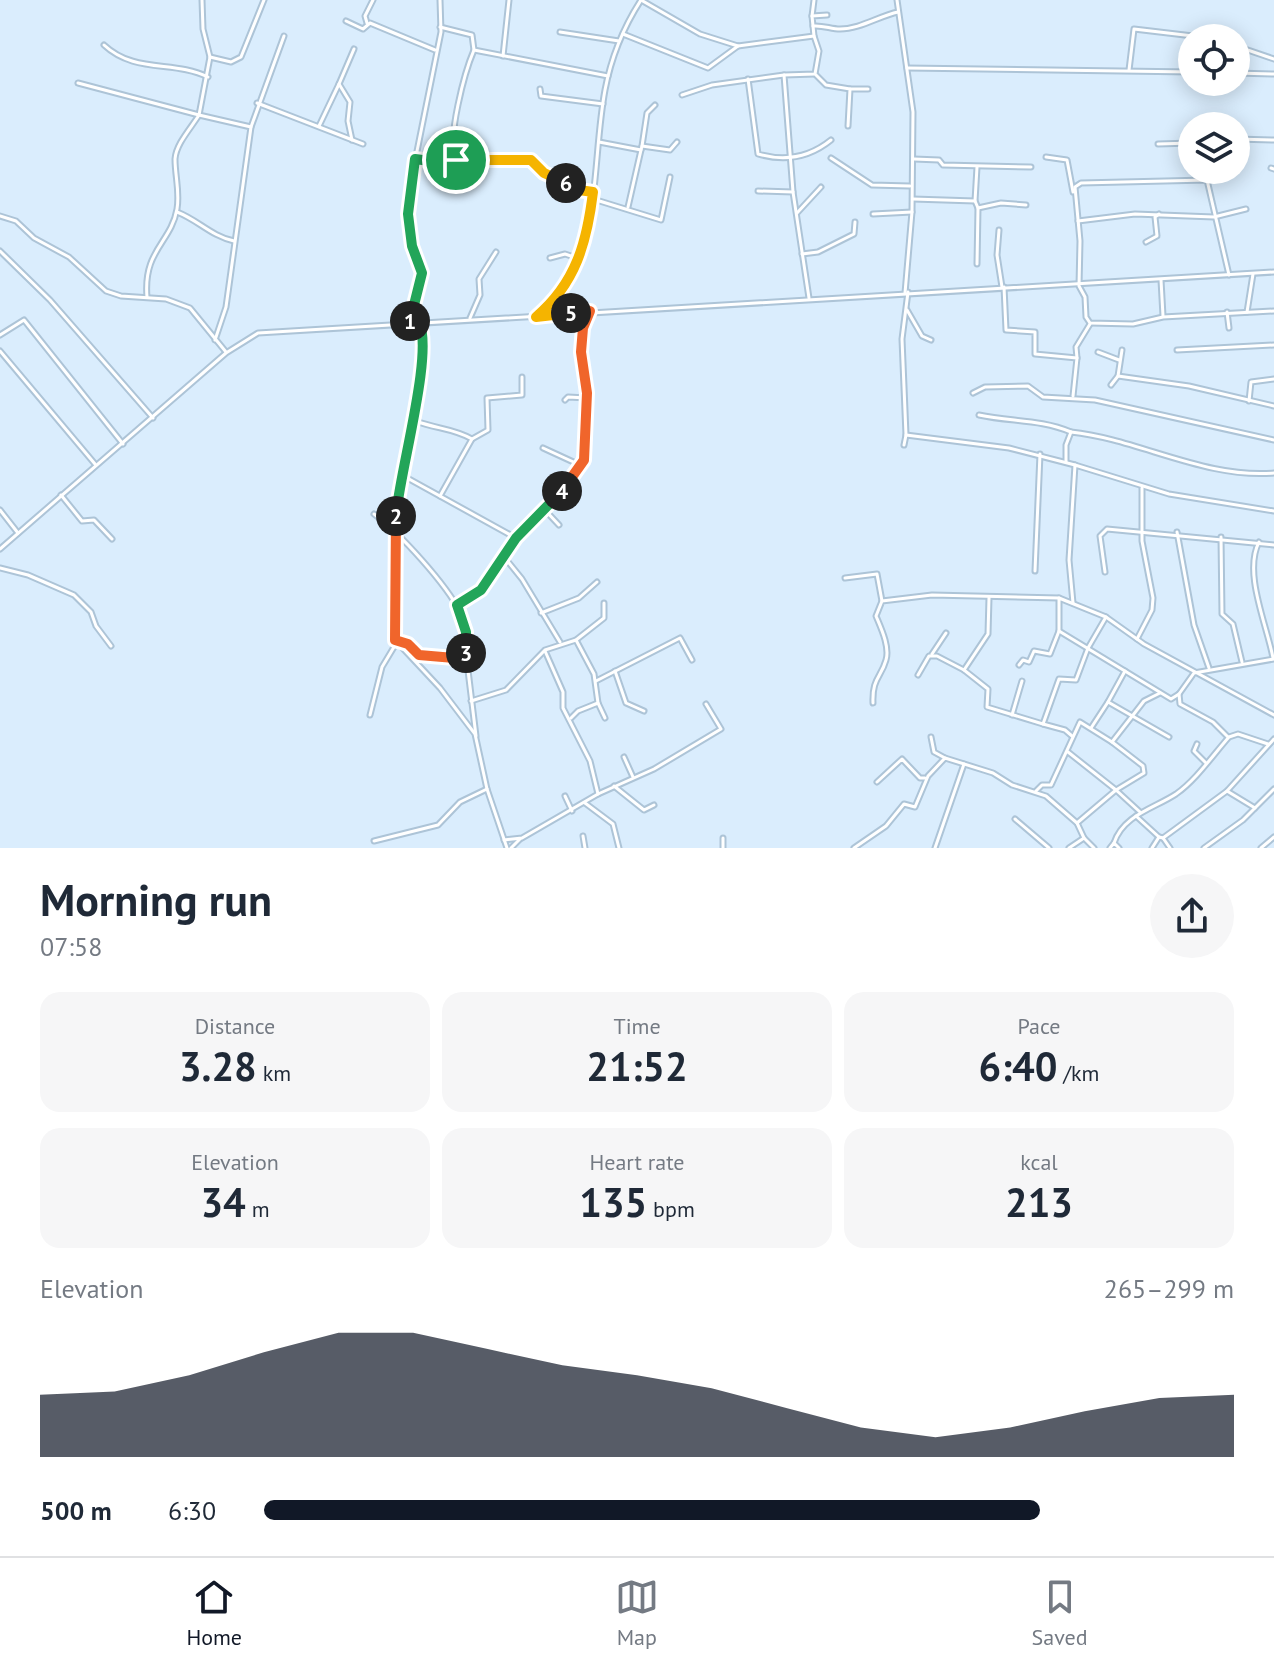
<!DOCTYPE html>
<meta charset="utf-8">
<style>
:root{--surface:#fff;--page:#f6f6f7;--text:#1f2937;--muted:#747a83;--line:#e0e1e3;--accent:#111827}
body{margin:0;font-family:"PT Sans",sans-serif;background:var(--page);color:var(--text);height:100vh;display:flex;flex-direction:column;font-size:30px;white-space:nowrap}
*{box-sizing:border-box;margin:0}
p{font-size:26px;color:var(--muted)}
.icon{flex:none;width:44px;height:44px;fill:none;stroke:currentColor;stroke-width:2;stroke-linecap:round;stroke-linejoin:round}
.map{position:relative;height:848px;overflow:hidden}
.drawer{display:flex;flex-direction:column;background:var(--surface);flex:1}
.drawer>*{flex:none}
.fabs{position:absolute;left:1178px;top:24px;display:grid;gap:16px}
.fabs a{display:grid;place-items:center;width:72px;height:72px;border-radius:50%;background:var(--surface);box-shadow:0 4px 20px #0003;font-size:40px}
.pin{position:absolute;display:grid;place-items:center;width:68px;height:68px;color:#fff;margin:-34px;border:4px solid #fff;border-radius:50%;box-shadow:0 2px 8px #0007}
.km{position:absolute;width:40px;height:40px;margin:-20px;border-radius:50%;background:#222;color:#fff;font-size:22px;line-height:40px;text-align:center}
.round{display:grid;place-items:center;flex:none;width:84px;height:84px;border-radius:42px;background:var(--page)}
.headline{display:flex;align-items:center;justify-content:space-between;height:136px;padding:0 40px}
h1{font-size:44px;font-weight:600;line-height:60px}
.figures{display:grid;grid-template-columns:repeat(3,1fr);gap:12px;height:136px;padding:8px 40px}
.figures div{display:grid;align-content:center;border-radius:20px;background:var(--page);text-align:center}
.figures b{font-size:40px;font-weight:600}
.figures small{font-size:22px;font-weight:400}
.figures p{font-size:22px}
.chart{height:224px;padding:16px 40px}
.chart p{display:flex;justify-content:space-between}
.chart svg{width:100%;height:144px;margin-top:8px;fill:var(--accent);opacity:.7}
ul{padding:0 40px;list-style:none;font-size:26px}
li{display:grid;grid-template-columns:128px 96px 1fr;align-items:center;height:60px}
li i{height:20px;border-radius:10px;background:var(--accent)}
.dock{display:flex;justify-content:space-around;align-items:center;height:112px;border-top:2px solid var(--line);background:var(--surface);font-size:22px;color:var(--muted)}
.dock a{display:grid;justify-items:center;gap:4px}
.dock .on{color:var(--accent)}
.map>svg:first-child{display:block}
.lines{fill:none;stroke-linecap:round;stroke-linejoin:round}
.street-casing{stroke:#adc4d7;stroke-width:7}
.street{stroke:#fff;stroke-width:3}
.split-1-casing{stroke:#fff;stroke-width:16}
.split-2-casing{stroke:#fff;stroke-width:16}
.split-3-casing{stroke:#fff;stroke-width:16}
.split-4-casing{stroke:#fff;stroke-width:16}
.split-5-casing{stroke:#fff;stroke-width:16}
.split-6-casing{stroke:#fff;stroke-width:16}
.split-7-casing{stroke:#fff;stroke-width:16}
.split-1{stroke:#22a559;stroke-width:10}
.split-2{stroke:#22a559;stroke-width:10}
.split-3{stroke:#f0652b;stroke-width:10}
.split-4{stroke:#22a559;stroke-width:10}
.split-5{stroke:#f0652b;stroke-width:10}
.split-6{stroke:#f5b400;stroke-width:10}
.split-7{stroke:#f5b400;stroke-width:10}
</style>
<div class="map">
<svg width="1274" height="848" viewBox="0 0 1274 848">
<rect width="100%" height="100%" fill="#daedfd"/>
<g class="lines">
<defs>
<g id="street">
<polyline points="641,0 700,34 738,46 814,36 819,51 815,74 784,75 793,192 809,298"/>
<polyline points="897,0 913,112 912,212 905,293"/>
<polyline points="812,16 814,0"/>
<polyline points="346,21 363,29 370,23 435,50"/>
<polyline points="367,23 365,16 373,0"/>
<path d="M813 26C823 25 831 29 840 29 860 29 879 16 898 12"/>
<polyline points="440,27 472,35 474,50 608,76"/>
<polyline points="560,32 619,41"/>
<polyline points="623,34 708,68 738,46"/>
<polyline points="814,36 812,16 827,15"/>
<path d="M104 45C135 74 174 60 208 77"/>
<polyline points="1236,46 1274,59"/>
<polyline points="503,56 509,0"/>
<polyline points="210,57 231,62 241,57 264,0"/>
<polyline points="907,68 1192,72"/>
<polyline points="1129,70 1134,29 1210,38"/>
<polyline points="1236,73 1274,74"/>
<polyline points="816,75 826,85 850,89 848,126"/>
<path d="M748 79 758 154C786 162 810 157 831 140"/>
<polyline points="78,83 199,115 210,57 203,29 202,0"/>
<polyline points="540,89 541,96 603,104"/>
<polyline points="850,89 868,89"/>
<polyline points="682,95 712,85 784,75"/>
<polyline points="257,103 363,144"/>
<polyline points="319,126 339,84"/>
<polyline points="251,127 284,36"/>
<polyline points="1236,139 1274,140"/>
<polyline points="352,140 348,121 350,102 339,84 354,49"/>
<polyline points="599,142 641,150 642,146 670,150 677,142"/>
<polyline points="1158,144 1192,143"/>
<polyline points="642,146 647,113 655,105"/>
<polyline points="1046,157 1067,160 1073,192"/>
<polyline points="831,158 872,185 910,186"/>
<path d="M415 159 445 163 531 160C546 174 572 193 593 192"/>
<polyline points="914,159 939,160 943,165 1031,167"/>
<path d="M456 160C446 140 465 71 474 50"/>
<polyline points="977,167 975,201 978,208 1001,203 1026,205"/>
<polyline points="1271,168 1274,169"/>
<polyline points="1205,170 1207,180"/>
<polyline points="758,191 793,192"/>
<polyline points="593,199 661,220 670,177"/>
<polyline points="913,199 975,201"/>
<polyline points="628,207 641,150"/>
<path d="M177 212C198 220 211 236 234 241"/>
<polyline points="797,213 821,187"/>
<polyline points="873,214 912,212"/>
<polyline points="0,216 16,221 34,238 69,257 106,291 121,296 166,299 190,308 226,352"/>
<polyline points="1078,221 1135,214 1214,217 1246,209"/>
<polyline points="999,230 997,255 1002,287"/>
<polyline points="1146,242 1157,236 1155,217 1159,214"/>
<polyline points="0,251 50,300 153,418"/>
<polyline points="802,254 818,252 854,234 855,222"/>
<polyline points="550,258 565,254 580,259"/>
<polyline points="977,264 978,208"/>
<polyline points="1229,275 1207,180 1081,183 1075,187 1080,241 1079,286 1085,297 1086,317 1090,323 1133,324 1163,317 1274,311"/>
<polyline points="1161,280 1163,316"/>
<polyline points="1004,287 1006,330 1035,332 1035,354 1077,358 1073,396"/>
<path d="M147 297C143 250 171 243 177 209 180 192 175 176 175 159 176 144 191 128 199 115L251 127 226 307 215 340"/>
<polyline points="907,310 922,336 931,340"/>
<polyline points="1227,312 1229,328"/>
<polyline points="1247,312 1253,274"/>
<path d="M536 317C605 258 590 171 605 90 611 58 623 28 641 0"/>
<polyline points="470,318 480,295 479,279 496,252"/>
<polyline points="426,322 415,421 399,480 394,632 397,642 440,688 475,734 487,789 507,848"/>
<polyline points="410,323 422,273 412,246 408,214 410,186 441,32 440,0"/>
<polyline points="0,335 24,320 123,444"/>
<polyline points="1177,350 1274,345"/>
<polyline points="0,351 95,464"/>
<polyline points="1098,352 1119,360"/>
<polyline points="1077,358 1076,347 1090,324"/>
<polyline points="1118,376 1189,386 1274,406"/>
<polyline points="1111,385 1118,376 1122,350"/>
<polyline points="973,393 985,387 1028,386 1043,397 1095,400 1274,440"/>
<polyline points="565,400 568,397 587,398"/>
<polyline points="1249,401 1251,382 1274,379"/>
<path d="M979 415C1011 422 1040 419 1071 432"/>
<path d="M416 421C436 429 453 428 472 439"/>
<polyline points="906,435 902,339 908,292"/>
<polyline points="904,445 906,435 1009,448 1075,465"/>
<polyline points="543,448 580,465"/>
<path d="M1066 462V445L1071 432C1138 439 1205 479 1274 473"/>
<polyline points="400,474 516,538"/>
<polyline points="61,495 82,521 94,520 112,539"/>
<polyline points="440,496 472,439 488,430 487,398 522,395 522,377"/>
<polyline points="544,509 559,525"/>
<polyline points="0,510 18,533"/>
<path d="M374 514C401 534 445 583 461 613L476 736"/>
<polyline points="1177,532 1194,625 1209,668"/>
<polyline points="1221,537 1222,614 1233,624 1242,662"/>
<path d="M1259 542C1243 573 1267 625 1273 658"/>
<polyline points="0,549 226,353 258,333 1274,272"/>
<polyline points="505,558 522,579 560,642"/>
<polyline points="0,568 28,575 74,595 91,612 96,626 111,646"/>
<polyline points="1035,571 1040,454"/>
<polyline points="1105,572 1100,536 1107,529 1274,545"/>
<polyline points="845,578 877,574 882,601"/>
<polyline points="1073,603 1069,560 1075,465 1169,494 1274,511"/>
<polyline points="457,605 481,590 516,538 556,498 584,460 587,393 581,352 590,311"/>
<polyline points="541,613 579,598 597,582"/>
<polyline points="1106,617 1059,598 1059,631 1171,699 1179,694 1194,673 1274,659"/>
<polyline points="1137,639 1152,610 1153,598 1142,541 1142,488"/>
<polyline points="395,640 408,644 419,655 465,658"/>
<polyline points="576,640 594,674 598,703 605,718"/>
<polyline points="545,651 563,692 563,708 590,761 598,794"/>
<polyline points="932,654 946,633"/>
<polyline points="1019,665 1023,660 1029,662 1034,651 1050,654 1059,631"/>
<polyline points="964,670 988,634 989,598"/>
<polyline points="615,671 626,703 644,711"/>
<polyline points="918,675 929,656 937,656 964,670 988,689 987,707 1043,724"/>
<polyline points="596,681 680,638 692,660"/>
<polyline points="1179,694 1180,704 1213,722 1228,737"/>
<polyline points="471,701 506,690 545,650 576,640 604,618 604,603"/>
<polyline points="1108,702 1125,671"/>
<path d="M873 703C872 678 881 678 886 660 890 647 881 628 876 616L882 601 932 595 1059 598"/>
<polyline points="370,715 382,667 397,642"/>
<polyline points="1012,715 1022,681"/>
<polyline points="571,718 578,711 598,703"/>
<polyline points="1091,728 1108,702 1169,737"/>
<polyline points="1072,736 1065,730 1043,724 1059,679 1076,680 1088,648 1106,617 1144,644 1274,715"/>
<polyline points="931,737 934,752 945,758"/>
<polyline points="1197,744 1194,751 1206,763"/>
<polyline points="1068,752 1116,790 1144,773 1143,766 1112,742 1144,701 1160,693"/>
<polyline points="624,757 633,777"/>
<polyline points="877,782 902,759 920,778 925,778"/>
<polyline points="614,786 644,810 654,805"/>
<polyline points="1036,791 1042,785 1051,785 1080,722 1112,742"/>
<polyline points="1227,791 1255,808"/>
<polyline points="565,796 572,811"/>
<polyline points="585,803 613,824 619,848"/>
<polyline points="1136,816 1159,837"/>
<polyline points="1015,819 1049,848"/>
<polyline points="1077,823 1116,790 1140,812"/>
<polyline points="583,836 585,848"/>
<polyline points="1163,838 1170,848"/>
<polyline points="504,840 522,838 598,794 654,769 721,729 706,704"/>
<polyline points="374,841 438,825 460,802 487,789"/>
<path d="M1114 843C1123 815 1155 808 1176 794 1196 780 1213 755 1229 737L1238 734 1268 744"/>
<polyline points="511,848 520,839"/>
<polyline points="723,848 723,838"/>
<polyline points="854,848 886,826 904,804 915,807 928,776 945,758 993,773 1012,785 1046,796 1077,823 1084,838"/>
<polyline points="935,848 964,764"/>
<polyline points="1069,848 1084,838 1094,848"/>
<polyline points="1110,848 1114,843 1119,848"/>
<polyline points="1152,848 1159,837 1163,838 1227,791 1274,739"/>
<polyline points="1204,848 1243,820 1274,789"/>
<polyline points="1261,848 1274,837"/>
</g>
</defs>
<use href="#street" class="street-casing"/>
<use href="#street" class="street"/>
</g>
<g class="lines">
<defs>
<polyline id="split-1" points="410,321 422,273 412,246 408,214 415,159 445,163 456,160"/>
<path id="split-2" d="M396 516C399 474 434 353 419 322L410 321"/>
<polyline id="split-3" points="396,516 395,640 408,644 419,655 466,659 466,653"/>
<polyline id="split-4" points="466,653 466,632 457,605 481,590 516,538 562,491"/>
<polyline id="split-5" points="562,491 584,460 587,393 581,352 583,328 590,311 571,313"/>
<path id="split-6" d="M566 183 579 190 593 192C587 242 576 283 536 317L571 313"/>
<polyline id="split-7" points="456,160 531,160 544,173 566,183"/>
</defs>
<use href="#split-1" class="split-1-casing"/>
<use href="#split-2" class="split-2-casing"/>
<use href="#split-3" class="split-3-casing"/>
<use href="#split-4" class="split-4-casing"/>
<use href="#split-5" class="split-5-casing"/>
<use href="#split-6" class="split-6-casing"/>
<use href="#split-7" class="split-7-casing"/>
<use href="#split-1" class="split-1"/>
<use href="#split-2" class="split-2"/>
<use href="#split-3" class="split-3"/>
<use href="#split-4" class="split-4"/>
<use href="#split-5" class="split-5"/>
<use href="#split-6" class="split-6"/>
<use href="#split-7" class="split-7"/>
</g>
</svg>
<div class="fabs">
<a><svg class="icon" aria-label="locate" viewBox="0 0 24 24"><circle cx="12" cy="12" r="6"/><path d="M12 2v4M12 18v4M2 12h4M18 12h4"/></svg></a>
<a><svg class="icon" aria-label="layers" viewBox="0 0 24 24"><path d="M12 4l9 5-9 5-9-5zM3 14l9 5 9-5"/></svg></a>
</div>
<div class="pin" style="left:456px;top:160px;background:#1e9e55"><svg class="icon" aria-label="arrive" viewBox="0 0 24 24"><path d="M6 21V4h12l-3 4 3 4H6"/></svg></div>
<b class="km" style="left:410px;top:321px">1</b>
<b class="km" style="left:396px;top:516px">2</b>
<b class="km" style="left:466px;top:653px">3</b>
<b class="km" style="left:562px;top:491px">4</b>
<b class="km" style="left:571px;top:313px">5</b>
<b class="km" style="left:566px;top:183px">6</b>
</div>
<section class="drawer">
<div class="headline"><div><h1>Morning run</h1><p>07:58</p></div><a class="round"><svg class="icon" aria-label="share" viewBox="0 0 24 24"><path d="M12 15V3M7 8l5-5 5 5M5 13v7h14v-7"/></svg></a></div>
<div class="figures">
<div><p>Distance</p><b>3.28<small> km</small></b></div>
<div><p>Time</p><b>21:52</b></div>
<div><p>Pace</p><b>6:40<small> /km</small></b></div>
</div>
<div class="figures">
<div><p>Elevation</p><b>34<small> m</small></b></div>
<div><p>Heart rate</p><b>135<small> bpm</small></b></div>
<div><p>kcal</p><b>213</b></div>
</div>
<div class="chart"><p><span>Elevation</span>265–299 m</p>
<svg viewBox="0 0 160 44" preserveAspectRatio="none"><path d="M0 44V25L10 24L20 19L30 12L40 6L50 6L60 11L70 16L80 19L90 23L100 29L110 35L120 38L130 35L140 30L150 26L160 25V44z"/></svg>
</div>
<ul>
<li><b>500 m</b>6:30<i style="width:80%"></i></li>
</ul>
</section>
<nav class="dock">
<a class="on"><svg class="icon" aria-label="home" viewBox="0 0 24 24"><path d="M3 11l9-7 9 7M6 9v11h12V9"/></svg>Home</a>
<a><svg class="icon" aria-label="map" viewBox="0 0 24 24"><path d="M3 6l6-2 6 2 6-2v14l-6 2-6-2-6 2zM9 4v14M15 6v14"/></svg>Map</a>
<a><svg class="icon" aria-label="saved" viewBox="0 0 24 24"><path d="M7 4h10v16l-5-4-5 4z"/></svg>Saved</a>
</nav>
